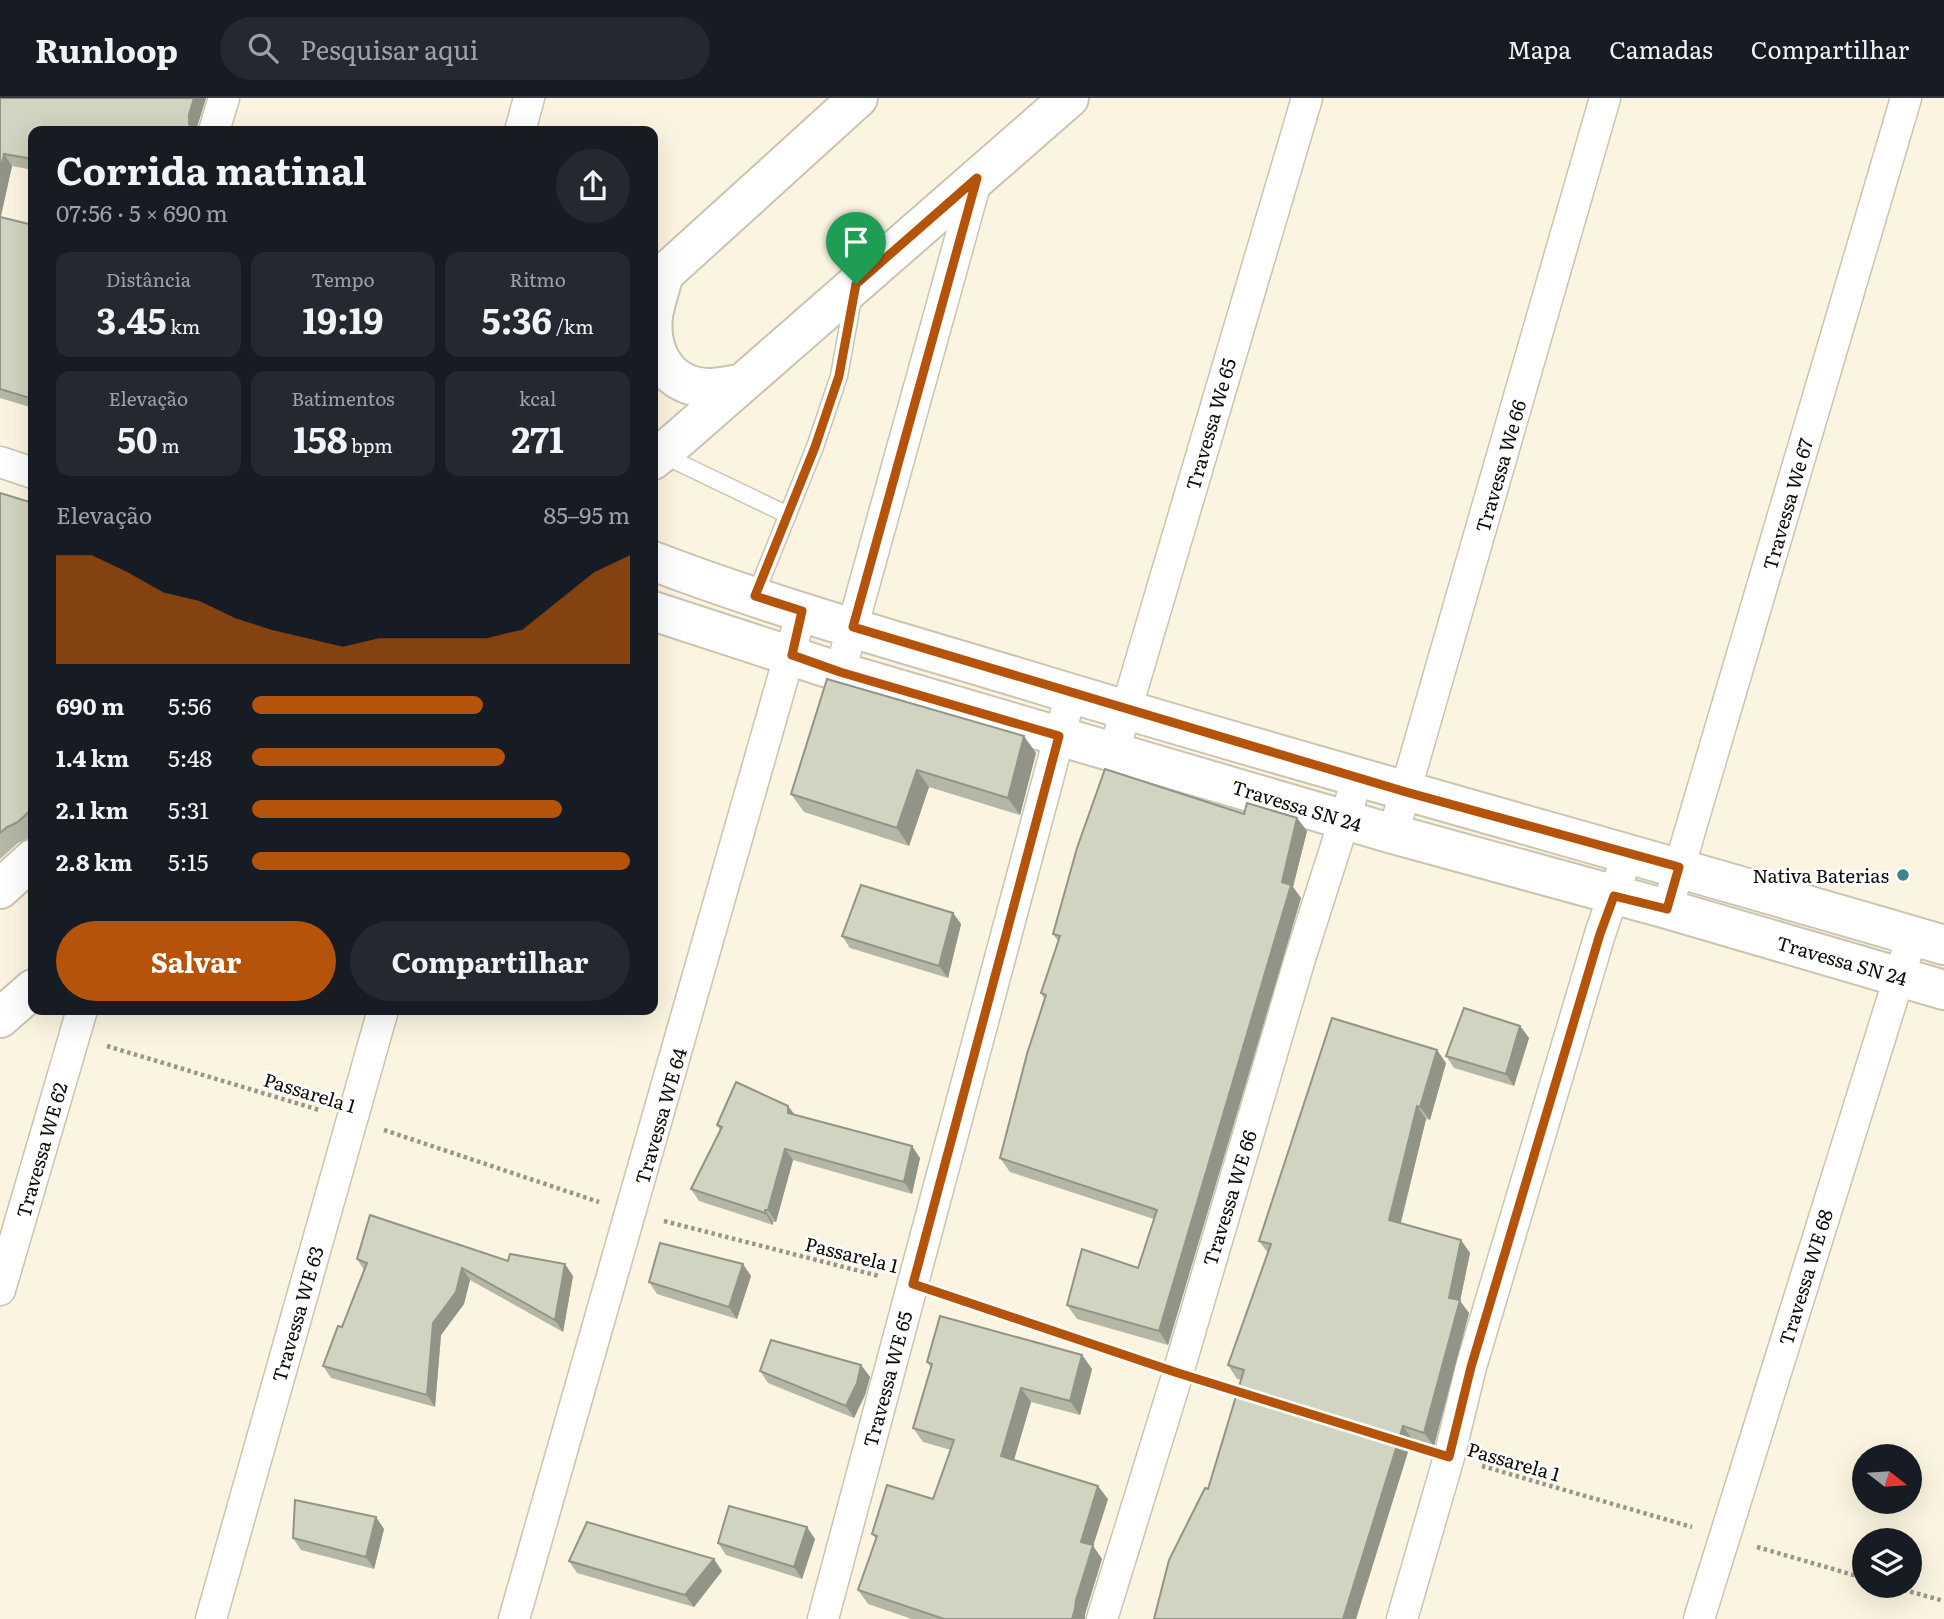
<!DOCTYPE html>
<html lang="pt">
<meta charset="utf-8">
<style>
:root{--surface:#171b24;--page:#242831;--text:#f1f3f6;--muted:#9ea1a6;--line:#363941;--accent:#b45309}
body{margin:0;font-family:Literata,serif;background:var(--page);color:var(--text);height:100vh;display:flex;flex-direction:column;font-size:26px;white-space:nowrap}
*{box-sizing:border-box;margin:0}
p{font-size:23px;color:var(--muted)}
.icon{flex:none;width:38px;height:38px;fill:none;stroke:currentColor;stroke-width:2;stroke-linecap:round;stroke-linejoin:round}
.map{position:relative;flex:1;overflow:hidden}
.sheet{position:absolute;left:28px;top:28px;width:630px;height:889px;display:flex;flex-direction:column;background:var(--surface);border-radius:14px;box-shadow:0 7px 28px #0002}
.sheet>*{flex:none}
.needle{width:46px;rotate:107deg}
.buttons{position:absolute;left:1852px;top:1346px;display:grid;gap:14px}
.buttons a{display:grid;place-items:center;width:70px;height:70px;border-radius:50%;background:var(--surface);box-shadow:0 7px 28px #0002;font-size:35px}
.pin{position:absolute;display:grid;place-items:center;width:60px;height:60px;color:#fff;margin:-72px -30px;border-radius:50% 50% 50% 0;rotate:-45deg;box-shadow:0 0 7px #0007}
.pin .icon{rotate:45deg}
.round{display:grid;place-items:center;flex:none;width:74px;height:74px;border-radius:37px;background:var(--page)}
.headline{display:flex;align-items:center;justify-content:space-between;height:119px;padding:0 28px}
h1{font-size:38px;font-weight:700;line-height:52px}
.metrics{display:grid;grid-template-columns:repeat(3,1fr);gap:10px;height:119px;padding:7px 28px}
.metrics div{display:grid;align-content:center;border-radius:14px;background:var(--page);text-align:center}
.metrics b{font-size:35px;font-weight:700}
.metrics small{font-size:19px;font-weight:400}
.metrics p{font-size:19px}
.chart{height:196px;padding:14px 28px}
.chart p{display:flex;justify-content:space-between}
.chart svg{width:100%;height:126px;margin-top:7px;fill:var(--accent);opacity:.7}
.button{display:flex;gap:14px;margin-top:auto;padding:14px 28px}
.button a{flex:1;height:80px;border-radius:42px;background:var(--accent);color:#fff;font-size:28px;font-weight:700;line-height:80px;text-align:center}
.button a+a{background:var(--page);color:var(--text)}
ul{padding:0 28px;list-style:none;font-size:23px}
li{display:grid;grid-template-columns:112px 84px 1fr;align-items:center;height:52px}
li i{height:18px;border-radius:9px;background:var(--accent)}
header{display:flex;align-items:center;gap:42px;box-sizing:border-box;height:98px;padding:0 35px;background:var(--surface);border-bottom:2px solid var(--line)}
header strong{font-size:33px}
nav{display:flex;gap:38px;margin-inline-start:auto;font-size:24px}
.search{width:490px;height:63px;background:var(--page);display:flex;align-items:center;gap:18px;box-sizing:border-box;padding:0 24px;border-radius:38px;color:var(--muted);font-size:26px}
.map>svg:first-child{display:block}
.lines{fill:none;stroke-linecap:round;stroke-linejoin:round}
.service-casing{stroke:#cac4b1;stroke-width:19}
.minor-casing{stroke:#cac4b1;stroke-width:33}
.primary-casing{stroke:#cac4b1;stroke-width:42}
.path{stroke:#999587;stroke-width:4.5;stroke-dasharray:3.5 3.5;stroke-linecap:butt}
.service{stroke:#fff;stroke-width:16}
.minor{stroke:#fff;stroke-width:30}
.primary{stroke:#fff;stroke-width:38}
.wall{fill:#b4b6a6}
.shaded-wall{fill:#929487}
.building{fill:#d1d4c1;stroke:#929487;stroke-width:2}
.route-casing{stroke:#fff;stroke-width:14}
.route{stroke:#b45309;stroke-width:9}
.poi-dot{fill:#3d8588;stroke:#fff;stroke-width:2.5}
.labels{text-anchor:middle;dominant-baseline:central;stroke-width:5;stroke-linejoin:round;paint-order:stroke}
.street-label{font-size:19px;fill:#0d0b06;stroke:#fff}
.poi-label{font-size:19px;fill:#0d0b06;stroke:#fff;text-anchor:end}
</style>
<header>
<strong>Runloop</strong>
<div class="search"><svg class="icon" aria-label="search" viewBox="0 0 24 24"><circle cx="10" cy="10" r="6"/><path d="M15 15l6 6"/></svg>Pesquisar aqui</div>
<nav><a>Mapa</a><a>Camadas</a><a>Compartilhar</a></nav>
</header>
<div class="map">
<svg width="1944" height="1521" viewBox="0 0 1944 1521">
<rect width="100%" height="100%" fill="#faf4e0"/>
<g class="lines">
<defs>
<g id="service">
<polyline points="661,356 788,417"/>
<polyline points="755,498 815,349 839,278 854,195"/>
</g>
<g id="minor">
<polyline points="214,33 224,0"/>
<polyline points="520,33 529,0"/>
<polyline points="0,364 33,375"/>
<polyline points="840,574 977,80"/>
<polyline points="1114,653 1307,0"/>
<polyline points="1393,736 1605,0"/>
<polyline points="1667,811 1906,0"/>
<polyline points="0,1192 82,912"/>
<polyline points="211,1521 383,912"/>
<polyline points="514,1521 802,513"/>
<polyline points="823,1521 1071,595"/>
<polyline points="1102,1521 1178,1275 1299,864 1358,679"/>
<polyline points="1402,1521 1449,1359 1471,1269 1600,836 1628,755"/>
<polyline points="1699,1521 1912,838"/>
</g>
<g id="primary">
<path d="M664 175C661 189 655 204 653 218 649 255 668 289 708 290 719 290 731 287 741 286"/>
<polyline points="653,186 858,0"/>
<polyline points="653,362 674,345 1069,0"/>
<path d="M653 463C781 512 915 548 1046 588 1345 678 1645 759 1944 847"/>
<polyline points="653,513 840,574 1393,736 1667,811 1944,892"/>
<polyline points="0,791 33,761"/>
<polyline points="0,920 33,891"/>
</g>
</defs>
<use href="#service" class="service-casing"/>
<use href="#minor" class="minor-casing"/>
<use href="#primary" class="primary-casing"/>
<g class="path">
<polyline points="107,948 319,1012"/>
<polyline points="384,1032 599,1104"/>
<polyline points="664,1123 879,1178"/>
<polyline points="945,1197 1146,1264"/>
<polyline points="1211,1285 1242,1295"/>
<polyline points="1482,1368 1692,1429"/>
<polyline points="1757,1449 1864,1480"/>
<polyline points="1890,1488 1944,1503"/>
</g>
<use href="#service" class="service"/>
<use href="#minor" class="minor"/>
<use href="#primary" class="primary"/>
</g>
<g class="wall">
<polygon points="0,0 206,0 197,29 33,33 33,72 12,68 1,119 33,127 33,310 0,300"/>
<polygon points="0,395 33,405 33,736 29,740 18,745 0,761"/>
<polygon points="827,581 1036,655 1020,717 929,689 909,748 804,714 791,696"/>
<polygon points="1244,716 1297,720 1307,733 1293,789 1301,800 1168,1247 1077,1221 1067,1207 1138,1170 1154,1121 1010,1074 1000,1060 1044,900 1041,895 1058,843 1053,836"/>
<polygon points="953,815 961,826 948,880 850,850 842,838"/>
<polygon points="1520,928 1529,940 1514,988 1454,970 1446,958"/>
<polygon points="1446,965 1430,1022 1426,1021 1401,1125 1470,1155 1460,1203 1469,1215 1434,1348 1412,1341 1356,1521 1154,1521 1208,1391 1242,1282 1237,1281 1228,1267 1268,1155 1259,1143"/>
<polygon points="788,1008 795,1017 920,1060 912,1096 793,1062 776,1124 773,1124 773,1127 699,1103 691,1091 720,1032 717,1027"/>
<polygon points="357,1161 508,1163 573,1178 563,1234 470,1182 464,1206 441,1237 435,1309 331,1280 323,1268 342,1229 364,1172"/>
<polygon points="751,1178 737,1221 657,1196 649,1184"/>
<polygon points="1082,1257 1092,1271 1080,1317 1031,1304 1014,1362 1108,1401 1093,1448 1102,1461 1085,1516 1085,1521 912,1521 868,1506 858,1492 876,1441 872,1436 933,1401 951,1352 923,1344 913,1330 931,1270 927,1264"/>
<polygon points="861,1267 870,1279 865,1297 854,1320 768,1285 760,1273"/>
<polygon points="384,1431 374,1471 301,1452 293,1440"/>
<polygon points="815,1441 802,1481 726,1457 718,1445"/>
<polygon points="569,1463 722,1473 694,1509 577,1475"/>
</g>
<g class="shaded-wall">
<polygon points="194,0 206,0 197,29 197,33 194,33 189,26 189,17"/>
<polygon points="4,56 12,68 0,121 0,74"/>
<polygon points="1024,638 1036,655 1020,717 1008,700"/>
<polygon points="917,672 929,689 909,748 897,730"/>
<polygon points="1297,720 1307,733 1293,789 1301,800 1168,1247 1159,1233 1282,784"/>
<polygon points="953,815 961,826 948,880 939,868"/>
<polygon points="1520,928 1529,940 1514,988 1506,976"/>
<polygon points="1437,952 1446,965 1430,1022 1420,1009"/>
<polygon points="788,1008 797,1020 788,1015"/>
<polygon points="1417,1008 1426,1021 1398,1135 1389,1122"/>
<polygon points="912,1048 920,1060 912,1096 904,1084"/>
<polygon points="785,1051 793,1062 776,1124 768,1112"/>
<polygon points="765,1112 773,1124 773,1127 765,1115"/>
<polygon points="1461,1142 1470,1155 1460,1203 1469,1215 1434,1348 1424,1335 1449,1200"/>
<polygon points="565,1166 573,1178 563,1234 555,1222"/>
<polygon points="743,1166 751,1178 737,1221 729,1209"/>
<polygon points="462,1170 470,1182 464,1206 441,1237 435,1309 427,1297 433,1225"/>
<polygon points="1082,1257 1092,1271 1080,1317 1070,1303"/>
<polygon points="861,1267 870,1279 865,1297 854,1320 846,1308"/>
<polygon points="1021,1290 1031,1304 1011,1372 1001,1358"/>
<polygon points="1403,1328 1412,1341 1356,1521 1343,1521"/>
<polygon points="1098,1388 1108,1401 1093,1448 1102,1461 1085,1516 1085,1521 1072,1521 1076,1502 1081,1444"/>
<polygon points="376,1419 384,1431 374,1471 366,1459"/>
<polygon points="807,1429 815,1441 802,1481 794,1469"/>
<polygon points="714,1461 722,1473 694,1509 685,1497"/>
</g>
<g class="building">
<polygon points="0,0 194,0 189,17 189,26 194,33 33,33 33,61 4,56 0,74"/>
<polygon points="0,119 33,127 33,301 0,291"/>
<polygon points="0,395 33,405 33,710 18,724 7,729 0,735"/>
<polygon points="827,581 1024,638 1008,700 917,672 897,730 791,696"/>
<polygon points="1105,671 1244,716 1247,705 1297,720 1282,784 1291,787 1159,1233 1067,1207 1082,1151 1138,1170 1157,1112 1000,1060 1027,956 1046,897 1041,895 1060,838 1053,836 1077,750"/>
<polygon points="861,787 953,815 939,868 842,838"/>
<polygon points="1464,910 1520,928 1506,976 1446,958"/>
<polygon points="1332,920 1437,952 1420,1009 1417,1008 1389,1122 1461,1142 1449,1200 1460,1202 1424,1335 1403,1328 1343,1521 1154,1521 1169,1462 1205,1390 1208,1391 1244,1272 1228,1267 1271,1146 1259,1143"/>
<polygon points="736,984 788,1008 788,1015 912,1048 904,1084 785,1051 768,1112 765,1112 765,1115 691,1091 722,1029 717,1027"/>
<polygon points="370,1117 508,1163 510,1156 565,1166 555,1222 462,1170 456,1194 433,1225 427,1297 323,1268 338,1228 342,1229 367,1165 357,1161"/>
<polygon points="660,1145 743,1166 729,1209 649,1184"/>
<polygon points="940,1218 1082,1257 1070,1303 1021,1290 1001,1358 1098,1388 1081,1444 1093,1447 1076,1502 1075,1511 1072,1521 944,1521 858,1492 877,1438 872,1436 887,1387 933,1401 954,1342 913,1330 932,1266 927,1264"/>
<polygon points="771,1242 861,1267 857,1285 846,1308 760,1273"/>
<polygon points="295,1402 376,1419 366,1459 293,1440"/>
<polygon points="729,1408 807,1429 794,1469 718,1445"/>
<polygon points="587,1424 714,1461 685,1497 569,1463"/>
</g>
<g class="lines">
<defs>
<polygon id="route" points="977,80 853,529 1406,694 1679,769 1667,811 1614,798 1600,836 1471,1269 1449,1359 1178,1275 913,1186 1059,638 840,574 792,557 802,513 755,498 815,349 839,278 856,186"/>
</defs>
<use href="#route" class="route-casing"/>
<use href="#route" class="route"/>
</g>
<circle class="poi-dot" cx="1903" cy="777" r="7"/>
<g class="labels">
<g class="street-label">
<text transform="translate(1210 326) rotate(-74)">Travessa We 65</text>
<text transform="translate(1500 368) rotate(-74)">Travessa We 66</text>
<text transform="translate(1787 406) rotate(-74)">Travessa We 67</text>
<text transform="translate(1297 707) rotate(17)">Travessa SN 24</text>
<text transform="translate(1842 862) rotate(16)">Travessa SN 24</text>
<text transform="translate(310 994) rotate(17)">Passarela 1</text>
<text transform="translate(660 1018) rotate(-74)">Travessa WE 64</text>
<text transform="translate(41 1052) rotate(-74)">Travessa WE 62</text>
<text transform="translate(1229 1100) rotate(-73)">Travessa WE 66</text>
<text transform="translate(852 1156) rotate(14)">Passarela 1</text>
<text transform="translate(1805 1179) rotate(-73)">Travessa WE 68</text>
<text transform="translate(297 1216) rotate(-74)">Travessa WE 63</text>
<text transform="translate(887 1281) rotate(-75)">Travessa WE 65</text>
<text transform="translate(1514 1363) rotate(16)">Passarela 1</text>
</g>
<g class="poi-label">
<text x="1889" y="777">Nativa Baterias</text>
</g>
</g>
</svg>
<div class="buttons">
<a><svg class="needle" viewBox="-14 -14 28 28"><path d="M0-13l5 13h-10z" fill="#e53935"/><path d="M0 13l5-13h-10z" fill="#9ea1a6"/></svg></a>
<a><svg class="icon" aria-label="layers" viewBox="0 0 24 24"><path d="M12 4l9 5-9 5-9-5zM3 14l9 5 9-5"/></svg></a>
</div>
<div class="pin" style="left:856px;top:186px;background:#1e9e55"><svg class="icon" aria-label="arrive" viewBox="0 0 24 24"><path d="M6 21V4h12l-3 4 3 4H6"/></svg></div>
<section class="sheet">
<div class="headline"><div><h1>Corrida matinal</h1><p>07:56 · 5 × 690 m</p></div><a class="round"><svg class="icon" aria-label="share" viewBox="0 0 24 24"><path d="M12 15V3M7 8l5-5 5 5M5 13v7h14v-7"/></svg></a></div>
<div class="metrics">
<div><p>Distância</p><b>3.45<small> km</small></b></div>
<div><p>Tempo</p><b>19:19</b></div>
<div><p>Ritmo</p><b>5:36<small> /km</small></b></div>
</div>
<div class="metrics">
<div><p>Elevação</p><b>50<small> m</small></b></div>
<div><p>Batimentos</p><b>158<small> bpm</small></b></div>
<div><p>kcal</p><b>271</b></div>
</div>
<div class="chart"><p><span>Elevação</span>85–95 m</p>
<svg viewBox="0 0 160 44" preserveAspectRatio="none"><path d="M0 44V6L10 6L20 12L30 19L40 22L50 28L60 32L70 35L80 38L90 35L100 35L110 35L120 35L130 32L140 22L150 12L160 6V44z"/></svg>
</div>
<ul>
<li><b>690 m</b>5:56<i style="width:61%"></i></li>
<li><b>1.4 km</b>5:48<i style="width:67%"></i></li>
<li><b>2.1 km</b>5:31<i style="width:82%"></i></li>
<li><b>2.8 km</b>5:15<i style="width:100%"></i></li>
</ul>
<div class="button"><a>Salvar</a><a>Compartilhar</a></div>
</section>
</div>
